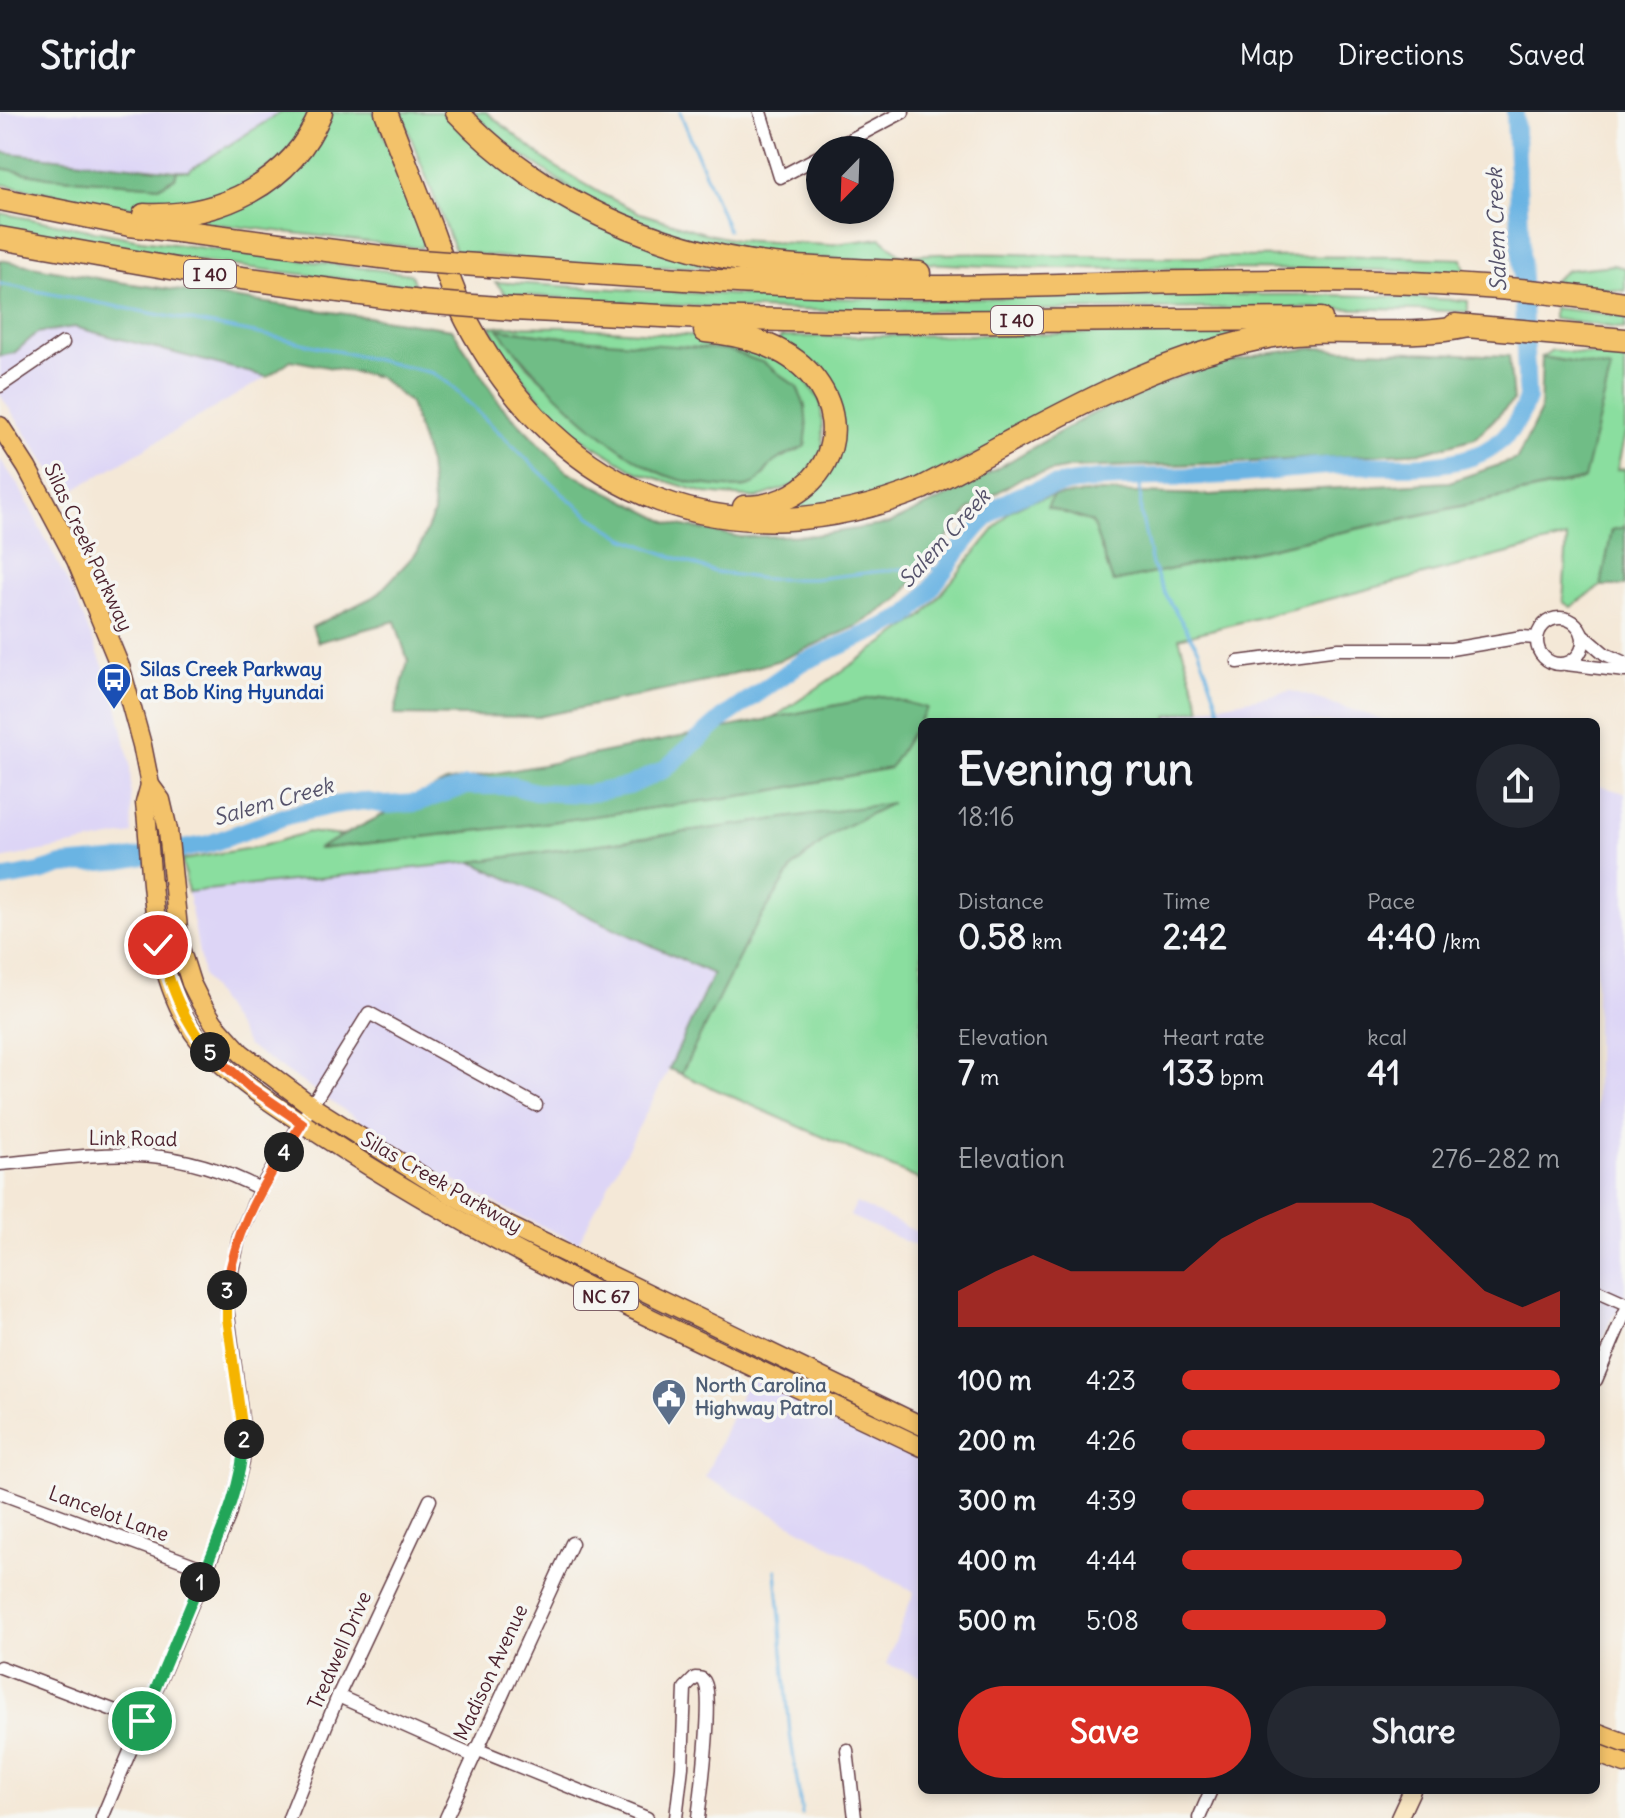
<!DOCTYPE html>
<meta charset="utf-8">
<style>
:root{--surface:#171b24;--page:#242831;--text:#f1f3f6;--muted:#9ea1a6;--line:#363941;--accent:#d93025}
body{margin:0;font-family:Delius,sans-serif;background:var(--page);color:var(--text);height:100vh;display:flex;flex-direction:column;font-size:30px;white-space:nowrap}
*{box-sizing:border-box;margin:0}
p{font-size:26px;color:var(--muted)}
.icon{flex:none;width:44px;height:44px;fill:none;stroke:currentColor;stroke-width:2;stroke-linecap:round;stroke-linejoin:round}
.map{position:relative;flex:1;overflow:hidden}
.drawer{position:absolute;left:918px;top:606px;width:682px;height:1076px;display:flex;flex-direction:column;background:var(--surface);border-radius:12px;box-shadow:0 4px 12px #0003}
.drawer>*{flex:none}
.needle{width:52px;rotate:203deg}
.buttons{position:absolute;left:806px;top:24px;display:grid;gap:16px}
.buttons a{display:grid;place-items:center;width:88px;height:88px;border-radius:50%;background:var(--surface);box-shadow:0 4px 12px #0003;font-size:40px}
.pin{position:absolute;display:grid;place-items:center;width:68px;height:68px;color:#fff;margin:-34px;border:4px solid #fff;border-radius:50%;box-shadow:0 2px 8px #0007}
.km{position:absolute;width:40px;height:40px;margin:-20px;border-radius:50%;background:#222;color:#fff;font-size:22px;line-height:40px;text-align:center}
.round{display:grid;place-items:center;flex:none;width:84px;height:84px;border-radius:42px;background:var(--page)}
.head{display:flex;align-items:center;justify-content:space-between;height:136px;padding:0 40px}
h1{font-size:44px;font-weight:800;line-height:60px}
.figures{display:grid;grid-template-columns:repeat(3,1fr);gap:12px;height:136px;padding:8px 40px}
.figures div{display:grid;align-content:center}
.figures b{font-size:34px;font-weight:800}
.figures small{font-size:22px;font-weight:400}
.figures p{font-size:22px}
.chart{height:224px;padding:16px 40px}
.chart p{display:flex;justify-content:space-between}
.chart svg{width:100%;height:144px;margin-top:8px;fill:var(--accent);opacity:.7}
.primary-button{display:flex;gap:16px;margin-top:auto;padding:16px 40px}
.primary-button a{flex:1;height:92px;border-radius:48px;background:var(--accent);color:#fff;font-size:32px;font-weight:800;line-height:92px;text-align:center}
.primary-button a+a{background:var(--page);color:var(--text)}
ul{padding:0 40px;list-style:none;font-size:26px}
li{display:grid;grid-template-columns:128px 96px 1fr;align-items:center;height:60px}
li i{height:20px;border-radius:10px;background:var(--accent)}
header{display:flex;align-items:center;gap:48px;box-sizing:border-box;height:112px;padding:0 40px;background:var(--surface);border-bottom:2px solid var(--line)}
header strong{font-size:38px}
nav{display:flex;gap:44px;margin-inline-start:auto;font-size:28px}
.map>svg:first-child{display:block}
.built{fill:#ddd5f6}
.green{fill:#8ade9f;stroke:#6a7e65;stroke-width:2;fill-rule:evenodd}
.forest{fill:#6fbd86;stroke:#5c6e58;stroke-width:2}
.lines{fill:none;stroke-linecap:round;stroke-linejoin:round}
.stream{stroke:#6bb4e3;stroke-width:3}
.river{stroke:#6bb4e3;stroke-width:18}
.minor-casing{stroke:#643d45;stroke-width:15}
.secondary-casing{stroke:#643d45;stroke-width:19}
.primary-casing{stroke:#643d45;stroke-width:21}
.motorway-casing{stroke:#643d45;stroke-width:25}
.minor{stroke:#fff;stroke-width:12}
.secondary{stroke:#fae7c3;stroke-width:16}
.primary{stroke:#f3c26a;stroke-width:18}
.motorway{stroke:#f3c26a;stroke-width:22}
.motorway-bridge-casing{stroke:#643d45;stroke-width:25;stroke-linecap:butt}
.motorway-bridge{stroke:#f3c26a;stroke-width:22}
.split-1-casing{stroke:#fff;stroke-width:16}
.split-2-casing{stroke:#fff;stroke-width:16}
.split-3-casing{stroke:#fff;stroke-width:16}
.split-4-casing{stroke:#fff;stroke-width:16}
.split-5-casing{stroke:#fff;stroke-width:16}
.split-6-casing{stroke:#fff;stroke-width:16}
.split-1{stroke:#22a559;stroke-width:10}
.split-2{stroke:#22a559;stroke-width:10}
.split-3{stroke:#f5b400;stroke-width:10}
.split-4{stroke:#f0652b;stroke-width:10}
.split-5{stroke:#f0652b;stroke-width:10}
.split-6{stroke:#f5b400;stroke-width:10}
.labels{text-anchor:middle;dominant-baseline:central;stroke-width:7;stroke-linejoin:round;paint-order:stroke}
.shield{fill:#f6f6f2;stroke:#7e6067;stroke-width:2}
.shield-label{font-size:18px;font-weight:bold;fill:#4a1f2b}
.street-label{font-size:20px;fill:#4a1f2b;stroke:#f6f6f2}
.transit-label{font-size:20px;font-weight:bold;fill:#164399;stroke:#f6f6f2;text-anchor:start}
.service-label{font-size:20px;font-weight:bold;fill:#4e5e75;stroke:#f6f6f2;text-anchor:start}
.water-label{font-size:22px;font-style:italic;fill:#56536b;stroke:#f6f6f2}
</style>
<header>
<strong>Stridr</strong>
<nav><a>Map</a><a>Directions</a><a>Saved</a></nav>
</header>
<div class="map">
<svg width="1625" height="1706" viewBox="0 0 1625 1706">
<rect width="100%" height="100%" fill="#f6f6f2"/>
<filter id="ink" filterUnits="userSpaceOnUse"><feTurbulence type="fractalNoise" baseFrequency=".0125" numOctaves="2"/><feDisplacementMap in="SourceGraphic" scale="16" xChannelSelector="R" yChannelSelector="G"/><feConvolveMatrix kernelMatrix="1 2 1 2 8 2 1 2 1" color-interpolation-filters="sRGB"/></filter>
<filter id="wash" filterUnits="userSpaceOnUse"><feTurbulence type="fractalNoise" baseFrequency=".006" numOctaves="4" result="noise"/><feDisplacementMap in="SourceGraphic" scale="32" xChannelSelector="R" yChannelSelector="G"/><feGaussianBlur stdDeviation="1.8" result="paint"/><feColorMatrix in="noise" values="0 0 0 0 0 0 0 0 0 0 0 0 0 0 0 0 0 1.4 0 .05"/><feComposite in="paint" operator="in"/></filter>
<g filter="url(#wash)">
<rect width="100%" height="100%" fill="#f4e8d7"/>
<g class="built">
<polygon points="0,0 281,0 188,59 0,40"/>
<polygon points="74,215 196,245 267,265 67,382 0,283 0,244 14,241 37,221"/>
<polygon points="0,347 19,374 73,481 114,580 130,652 132,722 0,747"/>
<polygon points="1291,579 1392,610 1169,610 1166,604"/>
<polygon points="1596,673 1625,681 1625,1192 1611,1207 1596,1240"/>
<polygon points="472,750 713,862 669,957 578,1131 510,1099 435,1059 248,934 203,864 188,780"/>
<polygon points="856,1091 917,1120 922,1111 922,1137 850,1104"/>
<polygon points="749,1264 922,1349 922,1565 886,1552 914,1480 705,1365"/>
</g>
<g class="green">
<polygon points="281,0 314,0 282,47 222,85 148,97 118,94 0,72 0,56 48,65 160,74 175,66 177,59 188,59"/>
<polygon points="325,0 375,0 425,128 421,136 199,110 200,103 240,90"/>
<path d="M401 0H446L475 28 711 149 712 154C629 157 537 151 455 139Z"/>
<path d="M471 0H486L551 52 604 83 640 101 704 121 735 128 828 133 881 126 902 144C981 138 1060 145 1139 145 1247 146 1354 142 1462 147L1466 162 1377 158 1030 156 776 144 685 127 603 94 575 79 516 39Z"/>
<path d="M0 101 141 128 411 162 415 174C275 161 137 143 0 114Z"/>
<polygon points="1613,153 1625,156 1625,179 1551,170 1567,158"/>
<path d="M495 170C606 177 716 183 827 186 900 188 972 186 1045 185 1186 185 1326 178 1468 189V200C1268 191 1068 200 869 199 747 199 626 191 506 182Z"/>
<polygon points="1553,196 1625,204 1625,217 1553,207"/>
<path d="M490 214 565 215 715 225 746 231 797 257 821 290 823 337 801 371 756 386 705 381 637 360 577 323 546 294 510 251ZM499 217 579 227 797 275C805 296 808 313 805 334L773 350 762 365 728 375 695 371 658 360 620 334 574 298 529 256Z"/>
<polygon points="1235,220 1235,225 887,383 787,399 837,315 779,228 781,225"/>
<polygon points="1552,238 1625,247 1625,322 1617,358 1625,357 1625,415 1612,418 1601,474 1571,495 1563,490 1567,426 1179,526 1201,597 1167,604 1169,610 922,610 922,1069 681,962 750,823 793,755 836,719 888,692 472,750 188,780 182,748 262,734 308,720 343,724 321,737 551,710 754,682 890,656 882,584 773,606 923,504 1009,399 1030,389 1053,384 1048,395 1092,410 1113,470 1583,368 1611,257 1542,245"/>
</g>
<g class="forest">
<polygon points="0,40 177,59 175,66 160,74 48,65 0,56"/>
<polygon points="0,148 118,170 452,217 500,292 565,358 669,411 740,425 815,423 889,412 958,379 1086,305 1141,279 1197,258 1264,242 1315,236 1509,244 1513,289 1475,326 1424,340 1232,351 1069,356 1021,366 969,398 898,488 857,514 783,547 705,570 537,605 394,603 408,549 395,509 318,530 312,515 377,483 418,439 434,401 429,352 410,291 379,265 291,248 267,265 74,215 37,221 14,241 0,244"/>
<path d="M498 217 579 227 728 238 764 251 797 275 805 294 807 318 805 334C795 340 781 344 773 351 765 358 762 368 752 373 742 378 726 375 715 374 696 372 674 368 656 359 599 329 537 267 498 217Z"/>
<polygon points="1542,245 1611,257 1584,367 1113,470 1092,410 1047,395 1053,384 1102,380 1210,383 1449,370 1517,347 1540,300"/>
<polygon points="1625,415 1625,474 1601,474 1612,418"/>
<polygon points="882,584 927,596 890,656 754,682 551,710 317,737 446,670 542,653"/>
<polygon points="892,691 836,719 793,755 750,823 681,962 669,957 713,862 472,750"/>
</g>
<g class="lines">
<g class="stream">
<polyline points="680,0 728,118"/>
<polyline points="0,172 280,226 433,261 449,272 564,383 591,405 624,426 657,439 715,460 764,467 813,467 899,457 944,456"/>
<polyline points="1140,366 1141,402 1152,453 1165,482 1199,538 1224,610"/>
<polyline points="776,1458 790,1621 802,1702"/>
</g>
<path class="river" d="M0 767 40 760 62 753 123 748 209 732 286 704 334 693 363 689 386 693 416 691 466 674H513L535 680 586 682 629 674 665 657 723 606 801 551 906 505C943 472 971 401 1021 383 1085 360 1158 367 1225 363 1265 361 1305 354 1346 353 1383 353 1424 357 1461 348 1495 340 1517 319 1527 286L1515 0"/>
</g>
</g>
<g filter="url(#ink)">
<g class="lines">
<defs>
<g id="minor">
<polyline points="760,0 780,65 820,44"/>
<polyline points="831,38 903,0"/>
<polyline points="0,274 63,231"/>
<circle cx="1560" cy="529" r="23"/>
<polyline points="1583,523 1605,542 1625,551"/>
<polyline points="1238,550 1339,537 1451,537 1522,525 1536,526"/>
<polyline points="1566,552 1625,559"/>
<path d="M0 1052C98 1043 168 1028 260 1077"/>
<polyline points="1596,1178 1625,1191"/>
<polyline points="1596,1268 1625,1200"/>
<polyline points="0,1381 205,1457"/>
<polyline points="0,1555 142,1609"/>
<polyline points="338,1584 473,1644"/>
<polyline points="476,1637 647,1706"/>
<polyline points="847,1638 855,1706"/>
<polyline points="102,1706 229,1404 243,1349 244,1322 226,1188 239,1125 260,1077 369,901 536,993"/>
<polyline points="289,1706 338,1584 430,1388"/>
<polyline points="446,1706 572,1431"/>
<path d="M676 1706 682 1655 685 1576 695 1566C700 1566 703 1566 705 1571 713 1587 701 1683 698 1706"/>
<polyline points="1199,1706 1211,1678"/>
</g>
<polyline id="secondary" points="1399,1706 1412,1678"/>
<g id="primary">
<polyline points="0,314 27,356 76,448 121,557 142,633 150,673 161,688 168,718 180,836 191,871 201,891 214,911 241,941 313,995 449,1081 509,1114 922,1314"/>
<path d="M150 673 145 691C154 768 149 853 193 920 223 963 281 997 325 1026 512 1149 720 1238 922 1335"/>
<polyline points="1596,1620 1625,1631"/>
<polyline points="1596,1641 1625,1652"/>
</g>
<g id="motorway">
<path d="M386 0C401 40 417 79 432 119 443 149 452 180 467 209 562 388 733 452 922 376 1037 318 1145 246 1274 224 1338 213 1405 228 1468 214"/>
<path d="M457 0C538 87 657 139 773 153 822 158 871 158 919 161"/>
<polyline points="0,87 130,113 405,148"/>
<path d="M144 103C219 106 292 72 321 0"/>
<polyline points="0,126 182,158 421,190"/>
<path d="M491 154C642 165 792 176 943 175 1169 173 1401 155 1625 191"/>
<polyline points="512,197 704,206 871,210 1321,207"/>
<polyline points="1455,213 1625,228"/>
<path d="M705 219C742 222 786 234 811 263 862 323 817 395 744 395"/>
</g>
</defs>
<use href="#minor" class="minor-casing"/>
<use href="#secondary" class="secondary-casing"/>
<use href="#primary" class="primary-casing"/>
<use href="#motorway" class="motorway-casing"/>
<use href="#minor" class="minor"/>
<use href="#secondary" class="secondary"/>
<use href="#primary" class="primary"/>
<use href="#motorway" class="motorway"/>
<defs>
<g id="motorway-bridge">
<polyline points="405,148 491,154"/>
<polyline points="421,190 512,197"/>
</g>
</defs>
<use href="#motorway-bridge" class="motorway-bridge-casing"/>
<use href="#motorway-bridge" class="motorway-bridge"/>
</g>
</g>
<g class="lines" filter="url(#ink)">
<defs>
<polyline id="split-1" points="142,1609 200,1470"/>
<path id="split-2" d="M200 1470C219 1423 241 1379 244 1327"/>
<polyline id="split-3" points="227,1178 227,1206 244,1327"/>
<path id="split-4" d="M227 1178C233 1127 257 1082 284 1040"/>
<polyline id="split-5" points="210,940 251,976 302,1011 284,1040"/>
<path id="split-6" d="M158 833C171 873 182 908 210 940"/>
</defs>
<use href="#split-1" class="split-1-casing"/>
<use href="#split-2" class="split-2-casing"/>
<use href="#split-3" class="split-3-casing"/>
<use href="#split-4" class="split-4-casing"/>
<use href="#split-5" class="split-5-casing"/>
<use href="#split-6" class="split-6-casing"/>
<use href="#split-1" class="split-1"/>
<use href="#split-2" class="split-2"/>
<use href="#split-3" class="split-3"/>
<use href="#split-4" class="split-4"/>
<use href="#split-5" class="split-5"/>
<use href="#split-6" class="split-6"/>
</g>
<defs>
<symbol id="bus-pin" viewBox="-11 -11 22 30"><path d="M0 17L-7.5 6A9.5 9.5 0 1 1 7.5 6Z" fill="#1a4fb4" stroke="#f6f6f2"/><path d="M-5-6H5V4H4V6H2V4H-2V6H-4V4H-5ZM-3.5-4V0h7V-4ZM-3.5 1.2v1.5H-2V1.2ZM2 1.2v1.5H3.5V1.2Z" fill="#fff"/></symbol>
<symbol id="civic-pin" viewBox="-11 -11 22 30"><path d="M0 17L-7.5 6A9.5 9.5 0 1 1 7.5 6Z" fill="#5c6f8a" stroke="#f6f6f2"/><path d="M-.6-6.5H3V-4.5H.6V-3L4-1V1h2V6H-6V1h2V-1L-.6-3ZM-1.2 2.5V6h2.4V2.5Z" fill="#fff"/></symbol>
</defs>
<g fill-rule="evenodd">
<use href="#bus-pin" x="94" y="548" width="40" height="54"/>
<use href="#civic-pin" x="649" y="1264" width="40" height="54"/>
</g>
<g class="labels">
<g class="shield">
<rect x="184" y="148" width="52" height="28" rx="6"/>
<rect x="991" y="194" width="52" height="28" rx="6"/>
<rect x="574" y="1170" width="64" height="28" rx="6"/>
</g>
<g class="shield-label">
<text x="210" y="162">I 40</text>
<text x="1017" y="208">I 40</text>
<text x="606" y="1184">NC 67</text>
</g>
<g class="street-label">
<text transform="translate(89 435) rotate(65)">Silas Creek Parkway</text>
<text transform="translate(133 1026) rotate(1)">Link Road</text>
<text transform="translate(442 1070) rotate(30)">Silas Creek Parkway</text>
<text transform="translate(109 1401) rotate(20)">Lancelot Lane</text>
<text transform="translate(339 1538) rotate(-66)">Tredwell Drive</text>
<text transform="translate(490 1560) rotate(-65)">Madison Avenue</text>
</g>
<g class="transit-label">
<text x="140" y="556">Silas Creek Parkway<tspan x="140" dy="23">at Bob King Hyundai</tspan></text>
</g>
<g class="service-label">
<text x="695" y="1272">North Carolina<tspan x="695" dy="23">Highway Patrol</tspan></text>
</g>
<g class="water-label">
<text transform="translate(1496 118) rotate(-92)">Salem Creek</text>
<text transform="translate(944 426) rotate(-48)">Salem Creek</text>
<text transform="translate(273 689) rotate(-16)">Salem Creek</text>
</g>
</g>
</svg>
<div class="buttons">
<a><svg class="needle" viewBox="-14 -14 28 28"><path d="M0-13l5 13h-10z" fill="#e53935"/><path d="M0 13l5-13h-10z" fill="#9ea1a6"/></svg></a>
</div>
<div class="pin" style="left:142px;top:1609px;background:#1e9e55"><svg class="icon" aria-label="arrive" viewBox="0 0 24 24"><path d="M6 21V4h12l-3 4 3 4H6"/></svg></div>
<div class="pin" style="left:158px;top:833px;background:#d93025"><svg class="icon" aria-label="check" viewBox="0 0 24 24"><path d="M5 12l5 5 9-10"/></svg></div>
<b class="km" style="left:200px;top:1470px">1</b>
<b class="km" style="left:244px;top:1327px">2</b>
<b class="km" style="left:227px;top:1178px">3</b>
<b class="km" style="left:284px;top:1040px">4</b>
<b class="km" style="left:210px;top:940px">5</b>
<section class="drawer">
<div class="head"><div><h1>Evening run</h1><p>18:16</p></div><a class="round"><svg class="icon" aria-label="share" viewBox="0 0 24 24"><path d="M12 15V3M7 8l5-5 5 5M5 13v7h14v-7"/></svg></a></div>
<div class="figures">
<div><p>Distance</p><b>0.58<small> km</small></b></div>
<div><p>Time</p><b>2:42</b></div>
<div><p>Pace</p><b>4:40<small> /km</small></b></div>
</div>
<div class="figures">
<div><p>Elevation</p><b>7<small> m</small></b></div>
<div><p>Heart rate</p><b>133<small> bpm</small></b></div>
<div><p>kcal</p><b>41</b></div>
</div>
<div class="chart"><p><span>Elevation</span>276–282 m</p>
<svg viewBox="0 0 160 44" preserveAspectRatio="none"><path d="M0 44V33L10 27L20 22L30 27L40 27L50 27L60 27L70 17L80 11L90 6L100 6L110 6L120 11L130 22L140 33L150 38L160 33V44z"/></svg>
</div>
<ul>
<li><b>100 m</b>4:23<i style="width:100%"></i></li>
<li><b>200 m</b>4:26<i style="width:96%"></i></li>
<li><b>300 m</b>4:39<i style="width:80%"></i></li>
<li><b>400 m</b>4:44<i style="width:74%"></i></li>
<li><b>500 m</b>5:08<i style="width:54%"></i></li>
</ul>
<div class="primary-button"><a>Save</a><a>Share</a></div>
</section>
</div>
